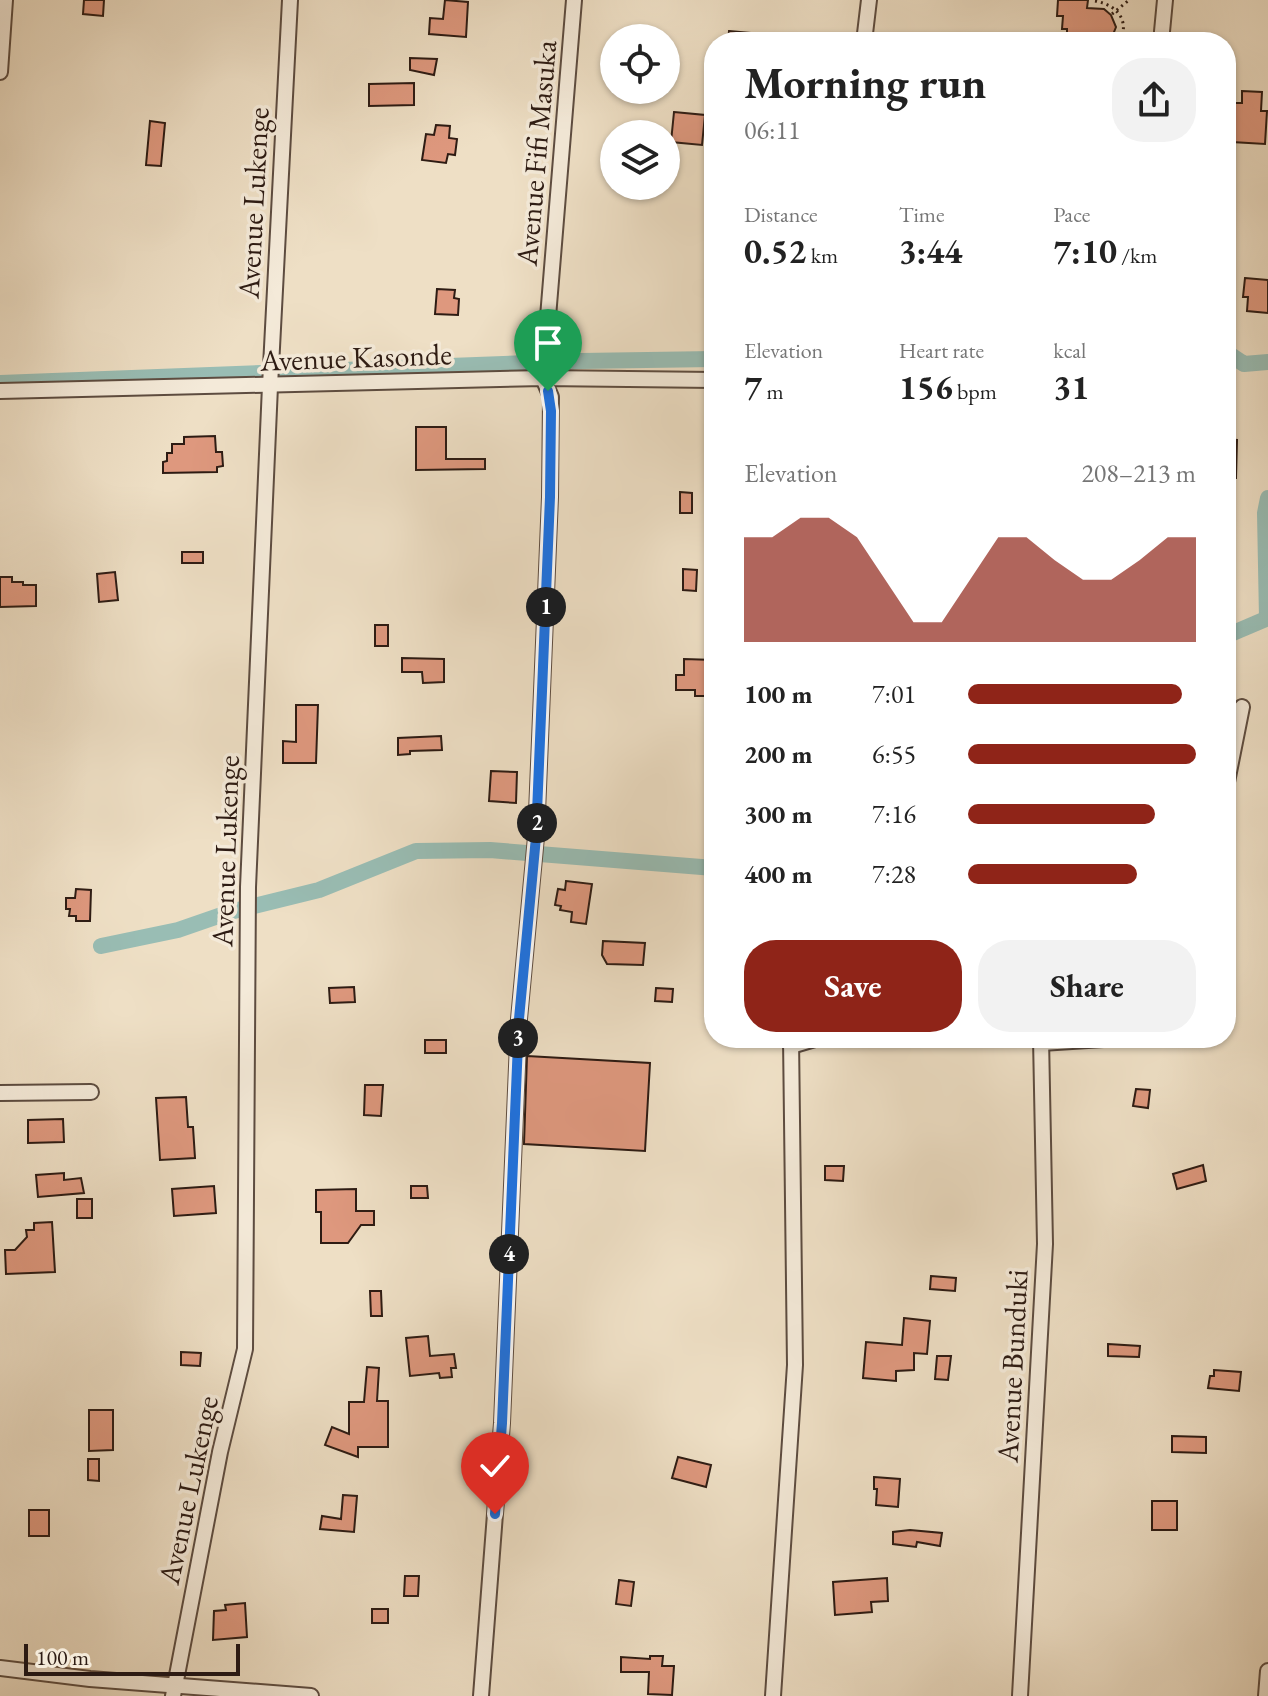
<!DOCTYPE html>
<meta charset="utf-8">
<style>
:root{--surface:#fff;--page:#f2f2f2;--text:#222;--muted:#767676;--accent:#8f2418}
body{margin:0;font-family:"EB Garamond",serif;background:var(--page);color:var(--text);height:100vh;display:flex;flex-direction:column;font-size:30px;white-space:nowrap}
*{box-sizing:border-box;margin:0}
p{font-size:26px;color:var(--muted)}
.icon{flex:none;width:44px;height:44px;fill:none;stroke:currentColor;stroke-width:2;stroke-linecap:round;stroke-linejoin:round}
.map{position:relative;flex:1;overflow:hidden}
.side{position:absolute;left:704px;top:32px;width:532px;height:1016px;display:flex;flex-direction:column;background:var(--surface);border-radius:32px;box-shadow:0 2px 6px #0004}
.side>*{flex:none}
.fabs{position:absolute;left:600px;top:24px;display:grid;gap:16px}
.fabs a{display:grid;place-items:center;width:80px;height:80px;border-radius:50%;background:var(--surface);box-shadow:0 2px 6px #0004;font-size:40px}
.scale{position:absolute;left:24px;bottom:20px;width:216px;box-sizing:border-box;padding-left:8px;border:4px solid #2d1b13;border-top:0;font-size:22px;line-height:28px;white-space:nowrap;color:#2d1b13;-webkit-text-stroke:6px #f4ead9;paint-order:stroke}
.pin{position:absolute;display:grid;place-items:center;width:68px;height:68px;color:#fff;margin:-82px -34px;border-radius:50% 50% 50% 0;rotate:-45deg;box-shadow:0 0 8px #0007}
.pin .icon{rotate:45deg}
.km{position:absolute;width:40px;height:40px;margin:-20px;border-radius:50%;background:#222;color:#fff;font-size:22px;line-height:40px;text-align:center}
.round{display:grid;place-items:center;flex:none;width:84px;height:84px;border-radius:32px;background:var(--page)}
.head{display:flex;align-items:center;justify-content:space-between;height:136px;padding:0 40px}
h1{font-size:44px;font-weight:700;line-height:60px}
.stats{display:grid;grid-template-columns:repeat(3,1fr);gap:12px;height:136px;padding:8px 40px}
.stats div{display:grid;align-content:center}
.stats b{font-size:34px;font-weight:700}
.stats small{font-size:22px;font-weight:400}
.stats p{font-size:22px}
.chart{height:224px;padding:16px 40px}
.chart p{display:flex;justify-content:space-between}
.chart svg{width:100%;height:144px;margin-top:8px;fill:var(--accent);opacity:.7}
.action{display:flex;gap:16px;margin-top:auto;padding:16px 40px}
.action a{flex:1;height:92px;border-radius:32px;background:var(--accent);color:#fff;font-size:32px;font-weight:700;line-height:92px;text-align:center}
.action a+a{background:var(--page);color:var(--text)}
ul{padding:0 40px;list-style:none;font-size:26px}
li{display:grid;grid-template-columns:128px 96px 1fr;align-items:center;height:60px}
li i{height:20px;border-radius:10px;background:var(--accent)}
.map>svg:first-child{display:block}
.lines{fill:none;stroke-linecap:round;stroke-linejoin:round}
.canal{stroke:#99bdb4;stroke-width:16}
.building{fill:#de987e;stroke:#2d1b13;stroke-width:2}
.minor-casing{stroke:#5d4c40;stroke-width:18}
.path{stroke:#2d1b13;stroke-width:3;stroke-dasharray:2 4;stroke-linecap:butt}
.minor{stroke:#f4ead9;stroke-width:14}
.route-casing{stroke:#fff;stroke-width:16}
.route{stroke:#1a73e8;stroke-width:10}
.labels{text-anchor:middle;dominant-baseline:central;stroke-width:7;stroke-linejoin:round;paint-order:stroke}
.street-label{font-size:30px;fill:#2d1b13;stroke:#f4ead9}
</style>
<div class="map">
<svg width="1268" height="1696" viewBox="0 0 1268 1696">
<rect width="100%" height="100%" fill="#eedfc5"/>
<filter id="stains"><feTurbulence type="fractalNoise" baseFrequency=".0025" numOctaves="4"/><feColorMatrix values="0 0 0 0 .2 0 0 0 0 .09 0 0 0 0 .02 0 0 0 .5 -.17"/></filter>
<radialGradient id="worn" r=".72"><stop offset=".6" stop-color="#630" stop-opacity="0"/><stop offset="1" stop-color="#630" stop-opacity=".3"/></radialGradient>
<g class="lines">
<g class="canal">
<polyline points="1226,352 1244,364 1268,362"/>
<polyline points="0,383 580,361 714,359"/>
<polyline points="1267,618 1265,513 1268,498"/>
<polyline points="1226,636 1268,618"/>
<polyline points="101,946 178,930 230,912 319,890 416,851 490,850 714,868"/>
</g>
</g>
<g class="building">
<polygon points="84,0 104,0 103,16 83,14"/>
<polygon points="445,0 468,2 466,37 429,34 430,18 443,19"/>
<polygon points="1058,0 1088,0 1087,8 1104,9 1111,15 1116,27 1110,42 1087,42 1087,39 1067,38 1067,29 1062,29 1063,16 1057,16"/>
<polygon points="729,31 761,34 761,42 728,42"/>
<polygon points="410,58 437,59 434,75 410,70"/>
<polygon points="414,83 414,105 369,106 369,84"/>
<polygon points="1242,91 1262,92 1261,111 1267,111 1265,144 1232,142 1234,103 1242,103"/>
<polygon points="674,112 705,115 702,145 671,142"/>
<polygon points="150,121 165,123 161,166 146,165"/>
<polygon points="436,125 450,126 449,138 457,139 455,155 448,154 446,163 422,160 426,134 434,135"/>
<polygon points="1245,278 1268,280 1268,313 1247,311 1248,297 1243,297"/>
<polygon points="437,289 455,290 454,298 459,299 458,315 435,314"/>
<polygon points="416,427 446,427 446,459 485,459 485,469 416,470"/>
<polygon points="215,436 216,452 222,452 223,466 217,467 217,472 163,473 163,462 167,461 167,453 172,453 172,444 184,444 184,437"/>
<polygon points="1226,439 1237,440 1236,478 1226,478"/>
<polygon points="680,492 692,493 692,513 680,513"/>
<rect x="182" y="552" width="21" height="11"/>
<polygon points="683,569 697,570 696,591 683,590"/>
<polygon points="115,572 118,600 99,602 97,574"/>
<polygon points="0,577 12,577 12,582 23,582 23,585 36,585 36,606 0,607"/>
<rect x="375" y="625" width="13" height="21"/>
<polygon points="402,658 444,659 444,682 423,683 422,672 402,672"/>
<polygon points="684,659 714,660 714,696 695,696 695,690 676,690 676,675 684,675"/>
<polygon points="296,705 318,705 316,763 283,763 283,741 296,742"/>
<polygon points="441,736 442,750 410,751 410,754 398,755 398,738"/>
<polygon points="491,771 517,772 516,803 489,801"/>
<polygon points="566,881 592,884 586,924 571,922 572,912 560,910 561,906 555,905 558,889 565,890"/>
<polygon points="76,889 91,890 90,921 76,921 76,916 69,916 70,909 66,909 66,898 75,898"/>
<polygon points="603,941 645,943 643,965 607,964 602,955"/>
<polygon points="354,987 355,1002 330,1003 329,988"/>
<polygon points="656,988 673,989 672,1002 655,1001"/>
<rect x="425" y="1040" width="21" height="13"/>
<polygon points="527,1056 650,1063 645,1151 524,1144"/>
<polygon points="365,1085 383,1085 381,1116 364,1115"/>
<polygon points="1136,1089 1150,1090 1148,1108 1133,1106"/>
<polygon points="186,1097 188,1127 193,1127 195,1158 160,1160 156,1098"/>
<polygon points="63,1119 64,1142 28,1143 28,1120"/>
<polygon points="1203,1165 1206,1181 1177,1189 1173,1174"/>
<polygon points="825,1166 844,1166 843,1181 825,1180"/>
<polygon points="64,1173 64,1180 81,1178 84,1193 38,1197 36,1175"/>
<polygon points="214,1186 216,1213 174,1216 172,1189"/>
<polygon points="411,1186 427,1186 428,1198 411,1198"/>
<polygon points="356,1189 356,1211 374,1211 374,1225 361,1225 348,1243 321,1243 321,1212 316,1212 316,1190"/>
<rect x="77" y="1199" width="15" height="19"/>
<polygon points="52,1222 55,1272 6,1274 5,1250 15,1250 27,1237 26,1230 34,1230 34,1223"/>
<polygon points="931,1276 956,1278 955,1291 930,1289"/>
<polygon points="370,1291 381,1291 382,1316 371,1316"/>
<polygon points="904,1318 930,1321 927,1354 914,1353 914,1370 896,1371 896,1381 863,1378 866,1342 902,1345"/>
<polygon points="428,1336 430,1356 454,1354 456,1368 451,1368 452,1377 440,1378 439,1373 410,1376 406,1338"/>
<polygon points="1108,1344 1140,1346 1139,1357 1108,1356"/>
<polygon points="181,1352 201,1353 200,1366 181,1365"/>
<polygon points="937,1356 951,1356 948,1380 935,1379"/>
<polygon points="367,1367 379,1368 377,1401 388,1401 388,1447 358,1447 358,1457 325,1445 332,1427 349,1434 349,1402 364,1402"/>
<polygon points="1214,1370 1241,1372 1239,1391 1208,1388 1210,1376 1214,1376"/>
<polygon points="89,1410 113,1410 113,1450 89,1451"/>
<polygon points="1172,1436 1206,1437 1206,1453 1172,1452"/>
<polygon points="678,1457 711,1465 706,1487 672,1478"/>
<polygon points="88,1459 99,1459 99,1481 88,1480"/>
<polygon points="874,1477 900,1479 898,1507 876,1505 877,1489 874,1489"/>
<polygon points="343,1495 357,1496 354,1532 320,1529 322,1516 341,1519"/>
<rect x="1152" y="1501" width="25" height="29"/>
<rect x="29" y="1510" width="20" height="26"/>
<polygon points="910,1530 942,1533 940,1546 917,1542 916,1547 893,1544 893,1532"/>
<polygon points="405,1576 419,1576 418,1596 404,1596"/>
<polygon points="887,1578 888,1601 871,1602 872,1612 835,1615 833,1582"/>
<polygon points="619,1580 634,1582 631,1606 616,1604"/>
<polygon points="245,1603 247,1637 213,1640 214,1611 226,1610 225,1605"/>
<rect x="372" y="1609" width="16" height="14"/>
<polygon points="650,1656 663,1656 662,1666 674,1666 672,1695 648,1694 649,1672 621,1672 621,1657 650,1659"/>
</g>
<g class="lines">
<defs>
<g id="minor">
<polyline points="864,42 869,0"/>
<polyline points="1161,42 1165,0"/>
<polyline points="0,72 5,0"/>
<polyline points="0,391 543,378 714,380"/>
<polyline points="1226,787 1242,707"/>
<polyline points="1041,1043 1119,1038"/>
<polyline points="791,1046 818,1038"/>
<polyline points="0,1093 91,1092"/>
<polyline points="0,1668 90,1679 311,1696"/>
<polyline points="173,1696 220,1452 245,1349 248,887 270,386 290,0"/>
<polyline points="481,1696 502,1423 519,1019 536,837 550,497 551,397 543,378 574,0"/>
<polyline points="773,1696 795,1365 791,1038"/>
<polyline points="1020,1696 1045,1244 1041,1038"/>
<polyline points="1266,1696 1268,1671"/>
</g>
</defs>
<use href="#minor" class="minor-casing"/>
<g class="path">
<path d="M1095 1C1117 5 1130 20 1120 42"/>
<polyline points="1112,14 1129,0"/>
</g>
<use href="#minor" class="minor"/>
</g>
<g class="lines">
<defs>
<polyline id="route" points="495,1514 502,1423 519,1019 536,837 550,497 551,411 548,391"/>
</defs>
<use href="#route" class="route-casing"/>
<use href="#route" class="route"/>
</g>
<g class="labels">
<g class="street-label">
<text transform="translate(536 153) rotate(-85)">Avenue Fifi Masuka</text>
<text transform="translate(253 203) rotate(-87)">Avenue Lukenge</text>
<text transform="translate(356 357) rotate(-2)">Avenue Kasonde</text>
<text transform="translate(225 851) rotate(-88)">Avenue Lukenge</text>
<text transform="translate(1012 1366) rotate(-87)">Avenue Bunduki</text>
<text transform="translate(188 1490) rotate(-78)">Avenue Lukenge</text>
</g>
</g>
<rect width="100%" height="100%" filter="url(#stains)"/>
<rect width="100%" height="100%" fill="url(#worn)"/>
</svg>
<div class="fabs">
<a><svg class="icon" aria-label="locate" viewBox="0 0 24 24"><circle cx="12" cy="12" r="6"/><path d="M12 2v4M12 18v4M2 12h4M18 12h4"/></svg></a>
<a><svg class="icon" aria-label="layers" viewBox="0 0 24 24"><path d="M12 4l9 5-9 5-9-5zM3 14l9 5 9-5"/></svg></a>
</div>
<div class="scale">100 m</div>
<div class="pin" style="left:548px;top:391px;background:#1e9e55"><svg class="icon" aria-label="arrive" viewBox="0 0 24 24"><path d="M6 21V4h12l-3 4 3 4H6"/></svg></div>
<div class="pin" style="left:495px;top:1514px;background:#d93025"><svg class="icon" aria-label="check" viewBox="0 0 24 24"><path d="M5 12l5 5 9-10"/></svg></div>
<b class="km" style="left:546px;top:607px">1</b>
<b class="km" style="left:537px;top:823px">2</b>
<b class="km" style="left:518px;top:1038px">3</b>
<b class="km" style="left:509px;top:1254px">4</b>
<section class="side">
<div class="head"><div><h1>Morning run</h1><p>06:11</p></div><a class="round"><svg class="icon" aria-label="share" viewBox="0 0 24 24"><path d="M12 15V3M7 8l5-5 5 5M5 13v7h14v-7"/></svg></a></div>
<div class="stats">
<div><p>Distance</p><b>0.52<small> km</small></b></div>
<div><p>Time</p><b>3:44</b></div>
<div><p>Pace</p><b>7:10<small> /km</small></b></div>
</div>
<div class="stats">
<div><p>Elevation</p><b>7<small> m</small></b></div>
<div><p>Heart rate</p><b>156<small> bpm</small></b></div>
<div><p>kcal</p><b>31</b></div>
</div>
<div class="chart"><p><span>Elevation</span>208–213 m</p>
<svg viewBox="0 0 160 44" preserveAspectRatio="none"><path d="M0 44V12L10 12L20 6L30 6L40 12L50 25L60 38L70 38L80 25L90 12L100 12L110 19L120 25L130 25L140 19L150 12L160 12V44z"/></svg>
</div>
<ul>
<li><b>100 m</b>7:01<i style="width:94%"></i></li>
<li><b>200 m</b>6:55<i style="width:100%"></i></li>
<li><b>300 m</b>7:16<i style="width:82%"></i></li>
<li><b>400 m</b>7:28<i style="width:74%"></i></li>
</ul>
<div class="action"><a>Save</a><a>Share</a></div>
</section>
</div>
